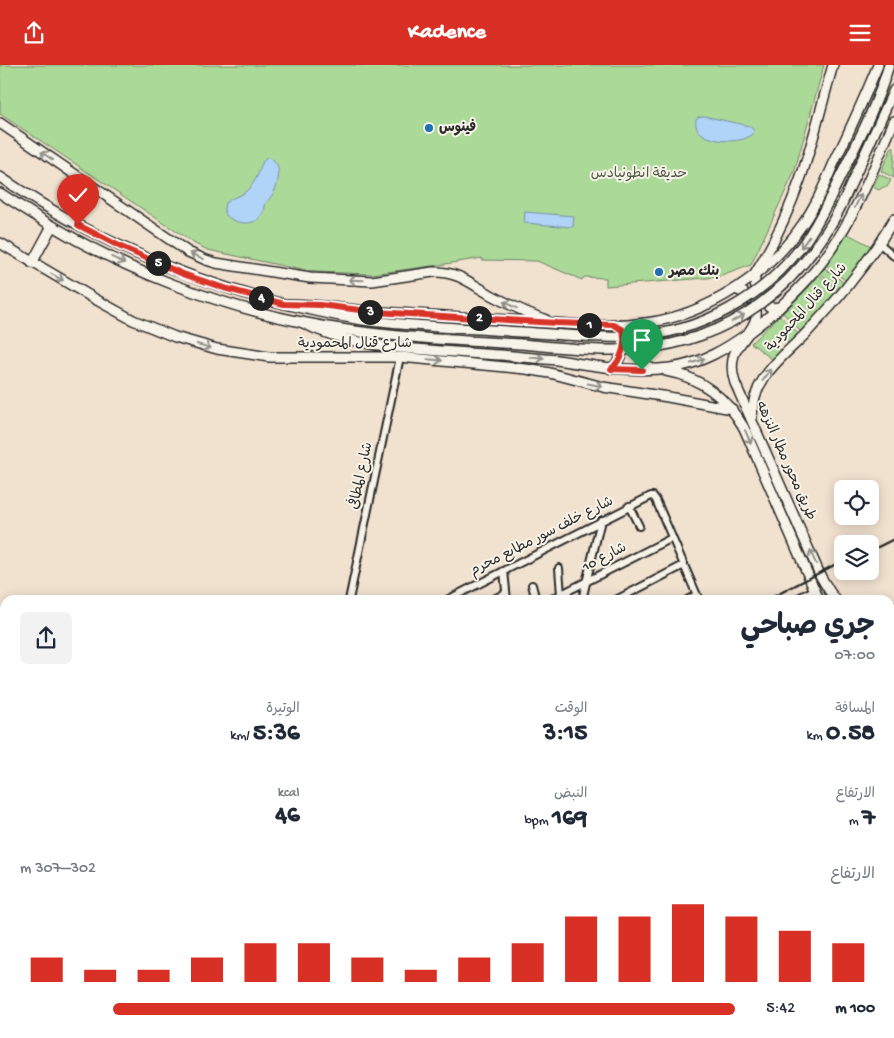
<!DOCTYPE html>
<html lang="ar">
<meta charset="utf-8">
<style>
:root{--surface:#fff;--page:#f2f2f3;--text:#1f2937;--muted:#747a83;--accent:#d93025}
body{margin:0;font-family:"Gochi Hand","Playpen Sans Arabic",sans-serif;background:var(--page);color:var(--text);direction:rtl;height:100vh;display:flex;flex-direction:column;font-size:19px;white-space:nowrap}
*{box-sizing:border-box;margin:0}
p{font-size:16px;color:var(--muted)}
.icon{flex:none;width:28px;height:28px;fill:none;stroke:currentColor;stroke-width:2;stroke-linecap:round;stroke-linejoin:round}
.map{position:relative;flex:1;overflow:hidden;direction:ltr}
.panel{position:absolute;left:0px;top:530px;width:895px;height:444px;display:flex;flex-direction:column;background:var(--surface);border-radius:15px 15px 0 0;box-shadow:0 2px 12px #0003;direction:rtl}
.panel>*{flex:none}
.buttons{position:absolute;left:834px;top:415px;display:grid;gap:10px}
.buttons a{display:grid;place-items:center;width:45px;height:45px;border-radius:8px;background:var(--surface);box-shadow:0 2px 12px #0003;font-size:25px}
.pin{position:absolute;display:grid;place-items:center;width:42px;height:42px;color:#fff;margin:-51px -21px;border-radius:50% 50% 50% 0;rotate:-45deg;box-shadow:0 0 5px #0007}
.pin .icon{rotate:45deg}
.km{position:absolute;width:25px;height:25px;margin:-12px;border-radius:50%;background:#222;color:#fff;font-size:14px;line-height:25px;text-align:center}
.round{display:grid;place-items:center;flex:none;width:52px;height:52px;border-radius:8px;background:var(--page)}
.headline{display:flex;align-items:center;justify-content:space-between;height:85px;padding:0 20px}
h1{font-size:28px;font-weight:700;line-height:38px}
.figures{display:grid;grid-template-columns:repeat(3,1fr);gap:8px;height:85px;padding:5px 20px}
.figures div{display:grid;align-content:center}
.figures b{font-size:25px;font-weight:700}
.figures small{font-size:14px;font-weight:400}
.figures p{font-size:14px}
.chart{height:140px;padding:10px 20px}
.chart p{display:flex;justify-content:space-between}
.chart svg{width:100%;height:90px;margin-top:5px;stroke:var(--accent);stroke-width:6}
ul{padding:0 20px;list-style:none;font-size:16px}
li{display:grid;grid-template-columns:80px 60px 1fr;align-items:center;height:38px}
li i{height:12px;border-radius:6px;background:var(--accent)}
header{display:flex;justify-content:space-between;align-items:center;height:65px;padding:0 20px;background:var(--accent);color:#fff;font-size:22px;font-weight:700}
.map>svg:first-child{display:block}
.green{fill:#abd998;stroke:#6b8262}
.water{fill:#afd4f8;stroke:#7a90a6}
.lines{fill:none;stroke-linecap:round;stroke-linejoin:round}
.canal{stroke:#afd4f8;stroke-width:8}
.street-casing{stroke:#2b2b2b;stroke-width:10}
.secondary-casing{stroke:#2b2b2b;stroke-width:12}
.highway-casing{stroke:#2b2b2b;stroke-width:15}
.street{stroke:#f7f3e8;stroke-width:6}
.secondary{stroke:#f7f3e8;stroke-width:9}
.highway{stroke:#f7f3e8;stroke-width:11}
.rail{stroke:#2b2b2b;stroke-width:2.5}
.secondary-bridge-casing{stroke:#2b2b2b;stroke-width:12;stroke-linecap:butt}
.secondary-bridge{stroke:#f7f3e8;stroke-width:9}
.oneway{stroke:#918f8a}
.route-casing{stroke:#fff;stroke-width:10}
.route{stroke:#d93025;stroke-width:6}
.poi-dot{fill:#1f6fb2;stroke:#f7f3e8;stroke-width:2}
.labels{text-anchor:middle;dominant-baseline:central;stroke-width:4;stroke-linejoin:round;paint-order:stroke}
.poi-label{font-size:14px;font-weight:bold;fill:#2b2b2b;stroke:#f7f3e8;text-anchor:start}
.park-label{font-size:14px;fill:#4b5646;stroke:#f7f3e8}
.street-label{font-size:14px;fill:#2b2b2b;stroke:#f7f3e8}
</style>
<header><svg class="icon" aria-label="menu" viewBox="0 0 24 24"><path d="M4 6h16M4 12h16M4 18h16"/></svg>Kadence<svg class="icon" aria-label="share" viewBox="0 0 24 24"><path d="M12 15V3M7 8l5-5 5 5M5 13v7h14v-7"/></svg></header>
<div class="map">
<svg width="894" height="973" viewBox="0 0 894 973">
<rect width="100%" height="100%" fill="#f1e1cf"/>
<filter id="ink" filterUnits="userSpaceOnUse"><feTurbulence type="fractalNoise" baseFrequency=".02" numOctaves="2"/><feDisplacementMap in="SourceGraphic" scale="10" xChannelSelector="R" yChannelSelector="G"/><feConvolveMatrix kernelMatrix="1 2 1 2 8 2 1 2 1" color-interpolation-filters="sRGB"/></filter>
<g filter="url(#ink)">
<g class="green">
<path d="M0 0H824L794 108 751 200 719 212 606 221V213L584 212 582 215 537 196 482 195V193L439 200 372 209 315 207 302 205 208 185 195 179C130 136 66 92 0 49Z"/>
<polygon points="892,82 894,83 894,97 893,101 894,113 881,106"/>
<polygon points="879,109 891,115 887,122 883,122 879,125 873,122"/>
<polygon points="848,169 871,181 855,205 846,216 826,200"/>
<polygon points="825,203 844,218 839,224 820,208"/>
<polygon points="819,210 838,225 801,267 783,248 808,223"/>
<polygon points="780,250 799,270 789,279 779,271 774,278 782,286 773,295 751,278"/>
</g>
<g class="water">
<path d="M704 51 749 61 754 65 753 69C749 72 745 74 739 75 725 78 692 74 696 54L698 52Z"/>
<path d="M267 93C284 97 279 117 273 129 271 132 268 135 266 138 264 142 265 146 263 149 257 160 241 160 231 154 225 151 223 146 225 138 230 134 236 132 242 129 255 121 258 109 263 96Z"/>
<polygon points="525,147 574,151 573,162 524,158"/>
</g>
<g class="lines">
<polyline class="canal" points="238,973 246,969"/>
<defs>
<g id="street">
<polyline points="879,178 894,191"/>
<polyline points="629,441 639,461"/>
<polyline points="559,503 561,530"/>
<polyline points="504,506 507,535"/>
<polyline points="532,520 536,535"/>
<polyline points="349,535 400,292"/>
<polyline points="447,535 651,431 653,431 656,435 699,535"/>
<polyline points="492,535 506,528"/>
<polyline points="550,535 672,473"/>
<polyline points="582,535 601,455"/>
<polyline points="616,535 684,500"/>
<polyline points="687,535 696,530"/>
<polyline points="795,535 814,525"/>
<polyline points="0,923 5,922"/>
<polyline points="0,949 5,946"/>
<polyline points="44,973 52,969"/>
</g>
<g id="secondary">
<path d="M0 58 188 187 206 195 216 198 310 213 372 216 433 207C458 206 471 219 493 231 510 240 527 248 546 255"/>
<path d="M0 112C88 172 181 214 285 239 311 245 337 251 363 255 415 262 469 263 521 267"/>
<path d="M0 128C17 139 34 150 51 160 125 205 217 240 301 257 373 272 447 275 520 279"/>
<path d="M829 135C850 91 875 47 889 0"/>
<polyline points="841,141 894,25"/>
<polyline points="0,178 95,234 133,255 175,272 217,284 269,292 400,292 526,304 550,308 603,322 668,332 732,344"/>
<polyline points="32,198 52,161"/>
<path d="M735 224C744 227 749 230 753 238 765 258 740 273 734 290 731 300 732 309 735 318L821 512 830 527 836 535"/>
<path d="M284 239C318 238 349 246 382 247 430 250 477 253 525 256 565 258 606 264 646 258 706 250 768 210 802 160 815 142 824 121 833 100 849 67 864 34 878 0"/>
<path d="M780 242 772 243C761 237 753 222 755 209 773 180 788 148 800 115 813 78 822 38 833 0"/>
<path d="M301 257C341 278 385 282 429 285 453 287 477 289 501 290 520 292 539 293 557 295 597 301 629 308 670 303 701 299 726 284 751 266 777 246 802 223 822 197 853 156 874 104 894 56"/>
<path d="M645 258C634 271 636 298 653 304"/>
<path d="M611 304C621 296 628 276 622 264L614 260"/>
<path d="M666 306C700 312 727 333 744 363L819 535"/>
<path d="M752 352C752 338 756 325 764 313 776 294 796 280 811 263 842 230 871 194 894 154"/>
</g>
<g id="highway">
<polyline points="890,547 894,544"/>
<polyline points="890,569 894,566"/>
<polyline points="890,587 894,584"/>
<polyline points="890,601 894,599"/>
<polyline points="79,973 87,969"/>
<polyline points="105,973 114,969"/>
</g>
</defs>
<use href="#street" class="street-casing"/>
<use href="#secondary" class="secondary-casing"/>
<use href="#highway" class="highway-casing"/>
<use href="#street" class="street"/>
<use href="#secondary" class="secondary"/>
<use href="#highway" class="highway"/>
<g class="rail">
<polyline points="870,486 894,474"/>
<polyline points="767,535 842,496"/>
<polyline points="0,936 5,933"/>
</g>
<defs>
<g id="secondary-bridge">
<path d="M521 267C558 269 595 274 632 272 700 268 764 233 804 178 814 164 822 149 829 135"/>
<path d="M520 279C559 282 599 287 638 284 730 276 800 222 841 141"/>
</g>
</defs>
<use href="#secondary-bridge" class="secondary-bridge-casing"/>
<use href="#secondary-bridge" class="secondary-bridge"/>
</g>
<defs><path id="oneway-shaft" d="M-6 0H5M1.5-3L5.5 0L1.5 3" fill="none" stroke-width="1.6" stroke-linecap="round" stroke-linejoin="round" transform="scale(1.25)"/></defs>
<g class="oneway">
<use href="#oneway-shaft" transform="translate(47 91) rotate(-146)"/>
<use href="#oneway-shaft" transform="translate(858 136) rotate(-64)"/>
<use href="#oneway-shaft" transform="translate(805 177) rotate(126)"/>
<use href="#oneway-shaft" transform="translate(197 191) rotate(-156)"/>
<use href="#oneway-shaft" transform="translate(118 195) rotate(25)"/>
<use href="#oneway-shaft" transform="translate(57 212) rotate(29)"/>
<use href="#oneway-shaft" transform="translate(356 215) rotate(-178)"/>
<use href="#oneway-shaft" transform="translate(510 240) rotate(-154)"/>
<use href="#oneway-shaft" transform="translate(738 253) rotate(-29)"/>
<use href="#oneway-shaft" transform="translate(204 281) rotate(15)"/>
<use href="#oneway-shaft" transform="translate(537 293) rotate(4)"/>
<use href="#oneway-shaft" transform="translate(435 295) rotate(5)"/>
<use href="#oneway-shaft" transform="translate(698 296) rotate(-19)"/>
<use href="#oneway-shaft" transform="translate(767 310) rotate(-53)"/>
<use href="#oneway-shaft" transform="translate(595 320) rotate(12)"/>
<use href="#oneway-shaft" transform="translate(748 372) rotate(66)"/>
<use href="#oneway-shaft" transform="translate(813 492) rotate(-114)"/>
</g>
</g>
<g class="lines" filter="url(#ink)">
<defs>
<path id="route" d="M78 160 121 182 183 209 224 223 284 239 320 240 376 247 556 258 614 260 622 264C628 276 621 296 611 304L642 305"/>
</defs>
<use href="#route" class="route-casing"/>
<use href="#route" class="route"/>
</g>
<g class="poi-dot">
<circle cx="429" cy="63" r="5"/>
<circle cx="659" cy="207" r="5"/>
</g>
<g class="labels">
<g class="poi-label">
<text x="439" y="63">فينوس</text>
<text x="669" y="207">بنك مصر</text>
</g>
<g class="park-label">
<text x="639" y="109">حديقة انطونيادس</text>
</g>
<g class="street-label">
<text transform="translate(807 243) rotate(-48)">شارع قنال المحمودية</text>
<text x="355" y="279">شارع قنال المحمودية</text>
<text transform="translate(785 396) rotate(66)">طريق محور مطار النزهه</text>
<text transform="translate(362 411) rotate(-78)">شارع المطافى</text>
<text transform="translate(542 472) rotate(-27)">شارع خلف سور مطابع محرم</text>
<text transform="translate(605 493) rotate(-27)">شارع 10</text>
</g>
</g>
</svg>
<div class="buttons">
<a><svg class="icon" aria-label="locate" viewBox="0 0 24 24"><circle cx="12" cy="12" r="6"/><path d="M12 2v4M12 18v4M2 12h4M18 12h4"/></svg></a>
<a><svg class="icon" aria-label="layers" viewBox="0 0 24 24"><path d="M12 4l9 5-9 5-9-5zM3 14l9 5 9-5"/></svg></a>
</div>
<div class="pin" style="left:642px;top:305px;background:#1e9e55"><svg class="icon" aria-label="arrive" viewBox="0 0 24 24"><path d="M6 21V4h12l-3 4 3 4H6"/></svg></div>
<div class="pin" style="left:78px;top:160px;background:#d93025"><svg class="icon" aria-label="check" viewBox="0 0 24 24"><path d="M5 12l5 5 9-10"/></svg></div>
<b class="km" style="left:589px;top:260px">1</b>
<b class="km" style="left:479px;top:253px">2</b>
<b class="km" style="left:370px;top:247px">3</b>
<b class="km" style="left:261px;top:233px">4</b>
<b class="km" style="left:158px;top:198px">5</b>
<section class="panel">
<div class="headline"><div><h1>جري صباحي</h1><p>07:00</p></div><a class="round"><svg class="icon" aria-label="share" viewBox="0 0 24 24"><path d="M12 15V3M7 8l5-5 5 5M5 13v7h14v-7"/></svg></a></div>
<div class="figures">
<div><p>المسافة</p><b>0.58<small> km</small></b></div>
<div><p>الوقت</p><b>3:15</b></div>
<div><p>الوتيرة</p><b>5:36<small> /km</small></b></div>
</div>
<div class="figures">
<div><p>الارتفاع</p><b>7<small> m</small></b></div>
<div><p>النبض</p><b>169<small> bpm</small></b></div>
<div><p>kcal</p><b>46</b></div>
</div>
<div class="chart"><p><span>الارتفاع</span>302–307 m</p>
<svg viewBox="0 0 160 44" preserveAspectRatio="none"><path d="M5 44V32M15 44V38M25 44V38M35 44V32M45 44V25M55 44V25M65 44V32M75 44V38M85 44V32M95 44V25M105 44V12M115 44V12M125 44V6M135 44V12M145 44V19M155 44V25"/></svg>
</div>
<ul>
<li><b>100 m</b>5:42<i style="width:87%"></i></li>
</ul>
</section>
</div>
